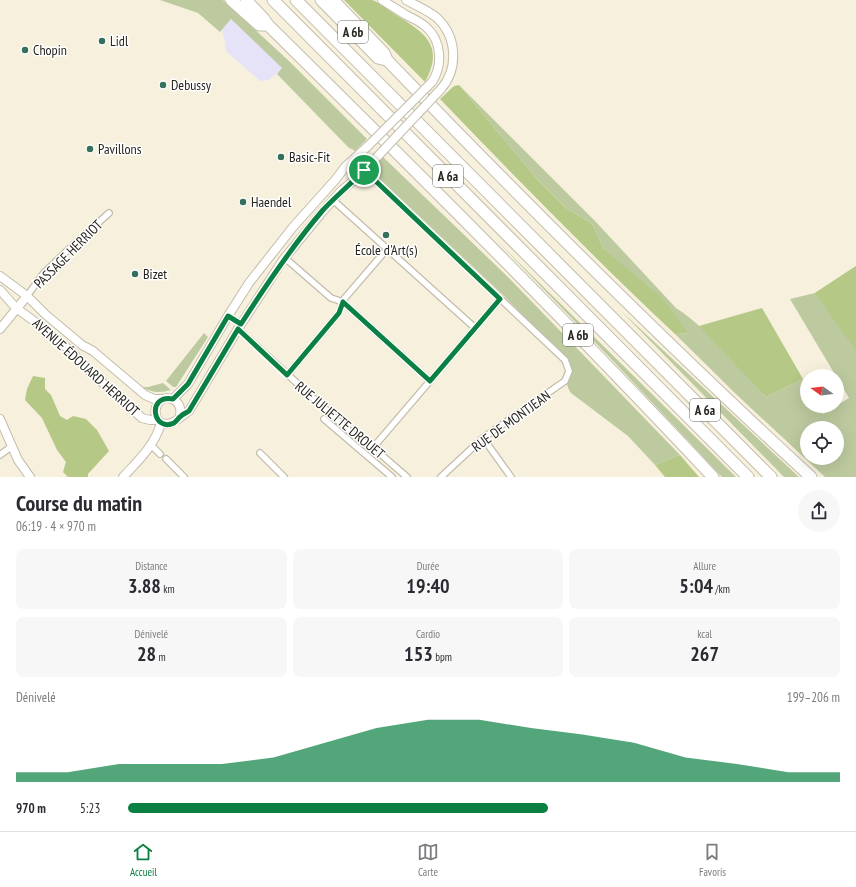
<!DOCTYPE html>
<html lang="fr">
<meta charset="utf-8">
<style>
:root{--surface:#fff;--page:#f7f7f7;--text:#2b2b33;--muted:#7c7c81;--line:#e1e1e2;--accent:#0b8043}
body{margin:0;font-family:"PT Sans Narrow",sans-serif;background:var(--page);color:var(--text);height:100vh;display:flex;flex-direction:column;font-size:15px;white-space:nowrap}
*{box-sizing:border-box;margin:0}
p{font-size:13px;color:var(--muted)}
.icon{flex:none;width:22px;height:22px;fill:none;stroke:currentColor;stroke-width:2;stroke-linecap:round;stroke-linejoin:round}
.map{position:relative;height:477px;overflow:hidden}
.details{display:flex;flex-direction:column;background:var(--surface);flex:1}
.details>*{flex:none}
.needle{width:26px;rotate:284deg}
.buttons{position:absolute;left:800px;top:369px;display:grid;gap:8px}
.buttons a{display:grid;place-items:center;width:44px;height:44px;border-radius:50%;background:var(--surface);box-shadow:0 4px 16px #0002;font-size:20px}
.pin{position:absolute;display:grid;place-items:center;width:34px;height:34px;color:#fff;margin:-17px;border:2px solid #fff;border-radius:50%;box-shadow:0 1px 4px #0007}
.round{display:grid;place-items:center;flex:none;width:42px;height:42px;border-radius:21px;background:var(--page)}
.head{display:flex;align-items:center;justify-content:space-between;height:68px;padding:0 16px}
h1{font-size:22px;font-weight:600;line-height:30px}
.stats{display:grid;grid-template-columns:repeat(3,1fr);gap:6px;height:68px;padding:4px 16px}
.stats div{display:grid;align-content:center;border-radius:8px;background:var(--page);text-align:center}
.stats b{font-size:20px;font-weight:600}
.stats small{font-size:11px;font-weight:400}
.stats p{font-size:11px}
.chart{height:112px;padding:8px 16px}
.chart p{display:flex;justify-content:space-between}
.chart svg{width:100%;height:72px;margin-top:4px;fill:var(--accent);opacity:.7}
ul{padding:0 16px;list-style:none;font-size:13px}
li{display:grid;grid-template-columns:64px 48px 1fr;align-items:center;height:30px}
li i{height:10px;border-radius:5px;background:var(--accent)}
.dock{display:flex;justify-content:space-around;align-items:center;height:56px;border-top:1px solid var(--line);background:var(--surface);font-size:11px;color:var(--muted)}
.dock a{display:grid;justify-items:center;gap:2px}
.dock .on{color:var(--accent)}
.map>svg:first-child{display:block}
.industrial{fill:#e6e3f9}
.green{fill:#bdca9f;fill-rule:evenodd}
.forest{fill:#b5c886}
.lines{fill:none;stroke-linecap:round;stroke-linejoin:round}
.street-casing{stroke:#c3bdab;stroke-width:8}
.secondary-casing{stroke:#c3bdab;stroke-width:10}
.highway-casing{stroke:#c3bdab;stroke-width:13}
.street{stroke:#fff;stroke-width:5.5}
.secondary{stroke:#fff;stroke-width:8}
.highway{stroke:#fff;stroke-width:11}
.secondary-bridge-casing{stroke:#c3bdab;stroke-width:10;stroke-linecap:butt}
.secondary-bridge{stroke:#fff;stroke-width:8}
.route-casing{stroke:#fff;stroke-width:8}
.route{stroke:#0b8043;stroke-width:5}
.poi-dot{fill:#34705b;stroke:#fff;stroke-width:1.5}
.labels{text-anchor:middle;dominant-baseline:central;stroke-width:3;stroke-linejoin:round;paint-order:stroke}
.shield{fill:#fff;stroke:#676661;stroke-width:1}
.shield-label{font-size:13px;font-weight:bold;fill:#26241d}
.poi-label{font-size:14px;fill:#26241d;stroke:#fff;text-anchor:start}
.street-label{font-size:14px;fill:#26241d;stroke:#fff}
</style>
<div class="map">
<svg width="856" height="477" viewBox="0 0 856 477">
<rect width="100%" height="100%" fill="#f6f0dd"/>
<polygon class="industrial" points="231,19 283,68 269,80 260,81 226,51 225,42 222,30"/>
<g class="green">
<polygon points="160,0 223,0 290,62 367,139 355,151 348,147 277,74 282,68 231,19 220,32 198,13"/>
<path d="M459 85 595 221 676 308C709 329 739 368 766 397L803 379 807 386V406H819L823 414 849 398 790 299 815 293 856 266V477H825L738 396 675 334 688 333 635 276 603 248 592 224 566 208 535 177ZM807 428H837V458H807Z"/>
<path d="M383 157 509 278 680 455 655 465 628 436 571 393C562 381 572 369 562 355L505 297 370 170Z"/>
<polygon points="497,241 736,477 722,477 615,363"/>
<polygon points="620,310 799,477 784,477"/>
<polygon points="204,333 208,337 176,387 173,387 166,381"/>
<path d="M163 383 171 390C160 393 152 393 142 387H148Z"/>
</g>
<g class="forest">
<path d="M344 0C352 0 365 0 372 0 379 2 390 11 396 15 425 33 445 46 425 82Z"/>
<path d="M459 85 535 177 566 208 592 224 603 248 662 298 688 333 675 334C594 258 517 179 440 99L454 86Z"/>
<polygon points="856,266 856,351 815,293"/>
<polygon points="762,308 803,379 766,397 699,326"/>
<polygon points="33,376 45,378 45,389 51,395 60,416 67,420 73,416 86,419 97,430 109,451 88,474 88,477 68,477 63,472 66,462 57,450 42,418 25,400 27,389"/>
<polygon points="680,455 699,477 665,477 655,465"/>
</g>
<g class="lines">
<defs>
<g id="street">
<polyline points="364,170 565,360 569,371 565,381 483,438 441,477"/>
<polyline points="333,200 475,328"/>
<polyline points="285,258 331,298 343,302 430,381"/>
<polyline points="27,296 43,274 70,248 109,213"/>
<polyline points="228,316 241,324"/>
<polyline points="238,329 358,439 370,445 407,477"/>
<polyline points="287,375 339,313 344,299 387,249"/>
<polyline points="324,419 392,477"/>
<polyline points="483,438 511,477"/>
<polyline points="151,445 160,454"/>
<polyline points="370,445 377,443 500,299"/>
<polyline points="260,453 284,477"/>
<polyline points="0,455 12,446"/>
<polyline points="166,459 184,477"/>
</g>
<g id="secondary">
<path d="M382 0C390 5 398 10 406 15 412 18 419 21 425 26 442 40 443 65 432 82"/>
<path d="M406 0C415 5 427 10 436 17 457 36 459 68 441 89"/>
<polyline points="0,276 27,296 45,314 82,345 93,351 145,395 154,399 162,399"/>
<polyline points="0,290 16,308 34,321 72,352 84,366 142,418 150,420 158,420"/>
<polyline points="0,329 27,296"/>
<polyline points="173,399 188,384 228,316 249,283 293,227 336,179 345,167 368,146"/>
<path d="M180 416C181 410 180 403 174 400 152 389 148 430 171 423 176 422 184 414 189 411L238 329 283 260 323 211 341 191 353 181 378 156"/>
<polyline points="0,419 18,460 30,477"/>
<path d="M123 477C138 461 155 445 161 423"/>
</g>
<g id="highway">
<polyline points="231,0 259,25 268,25"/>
<path d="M246 0 264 19 268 25C419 174 569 323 713 477"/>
<polyline points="273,0 748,477"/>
<polyline points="296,0 771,477"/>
<polyline points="321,0 378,58 386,60"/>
<path d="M333 0 384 53 387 60C525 203 665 343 811 477"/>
</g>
</defs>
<use href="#street" class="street-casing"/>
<use href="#secondary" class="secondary-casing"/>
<use href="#highway" class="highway-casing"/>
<use href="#street" class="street"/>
<use href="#secondary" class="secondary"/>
<use href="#highway" class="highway"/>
<defs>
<g id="secondary-bridge">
<polyline points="368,146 432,82"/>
<polyline points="378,156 441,89"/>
</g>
</defs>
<use href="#secondary-bridge" class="secondary-bridge-casing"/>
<use href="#secondary-bridge" class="secondary-bridge"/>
</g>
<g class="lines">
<defs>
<path id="route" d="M364 170 500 299 430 381 343 302 339 313 287 375 238 329 189 411C186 413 183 414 181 416 178 418 177 421 174 423 153 433 146 394 173 399L188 384 228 316 241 324C266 285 292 246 323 210 336 196 351 184 364 170Z"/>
</defs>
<use href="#route" class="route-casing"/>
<use href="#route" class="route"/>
</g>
<g class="poi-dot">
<circle cx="102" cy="41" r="4"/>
<circle cx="25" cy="50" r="4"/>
<circle cx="163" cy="85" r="4"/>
<circle cx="90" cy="149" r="4"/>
<circle cx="281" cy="157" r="4"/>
<circle cx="243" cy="202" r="4"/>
<circle cx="386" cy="235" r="4"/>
<circle cx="135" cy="274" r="4"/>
</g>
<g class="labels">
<g class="shield">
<rect x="338" y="21" width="30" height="22" rx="3"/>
<rect x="433" y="165" width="30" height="22" rx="3"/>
<rect x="563" y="324" width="30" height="22" rx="3"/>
<rect x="690" y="399" width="30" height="22" rx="3"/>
</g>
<g class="shield-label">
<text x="353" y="32">A 6b</text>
<text x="448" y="176">A 6a</text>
<text x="578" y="335">A 6b</text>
<text x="705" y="410">A 6a</text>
</g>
<g class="poi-label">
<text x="110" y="41">Lidl</text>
<text x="33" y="50">Chopin</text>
<text x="171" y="85">Debussy</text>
<text x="98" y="149">Pavillons</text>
<text x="289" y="157">Basic-Fit</text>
<text x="251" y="202">Haendel</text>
<text x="386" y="250" text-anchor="middle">École d'Art(s)</text>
<text x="143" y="274">Bizet</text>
</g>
<g class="street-label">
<text transform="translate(68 254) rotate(-45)">PASSAGE HERRIOT</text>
<text transform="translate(86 367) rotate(42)">AVENUE ÉDOUARD HERRIOT</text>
<text transform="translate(340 420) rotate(40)">RUE JULIETTE DROUET</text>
<text transform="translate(511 421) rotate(-36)">RUE DE MONTJEAN</text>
</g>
</g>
</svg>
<div class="buttons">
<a><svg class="needle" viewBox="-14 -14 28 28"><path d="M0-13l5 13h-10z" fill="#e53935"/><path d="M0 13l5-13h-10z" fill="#7c7c81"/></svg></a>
<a><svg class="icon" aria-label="locate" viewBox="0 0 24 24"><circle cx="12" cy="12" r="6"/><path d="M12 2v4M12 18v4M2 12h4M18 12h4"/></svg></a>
</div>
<div class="pin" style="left:364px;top:170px;background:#1e9e55"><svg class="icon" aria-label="arrive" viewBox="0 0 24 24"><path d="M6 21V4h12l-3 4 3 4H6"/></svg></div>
</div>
<section class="details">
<div class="head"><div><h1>Course du matin</h1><p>06:19 · 4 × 970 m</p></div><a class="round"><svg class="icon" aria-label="share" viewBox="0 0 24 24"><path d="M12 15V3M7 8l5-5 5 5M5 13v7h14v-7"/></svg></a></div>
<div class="stats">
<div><p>Distance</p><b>3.88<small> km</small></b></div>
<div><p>Durée</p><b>19:40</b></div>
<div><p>Allure</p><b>5:04<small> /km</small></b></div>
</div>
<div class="stats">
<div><p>Dénivelé</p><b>28<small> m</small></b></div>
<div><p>Cardio</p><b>153<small> bpm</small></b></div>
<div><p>kcal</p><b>267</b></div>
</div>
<div class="chart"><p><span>Dénivelé</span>199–206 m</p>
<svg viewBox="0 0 160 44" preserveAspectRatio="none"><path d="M0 44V38L10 38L20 33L30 33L40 33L50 29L60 20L70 11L80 6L90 6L100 11L110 15L120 20L130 29L140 33L150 38L160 38V44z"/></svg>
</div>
<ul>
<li><b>970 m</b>5:23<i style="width:59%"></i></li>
</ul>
</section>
<nav class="dock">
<a class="on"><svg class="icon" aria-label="home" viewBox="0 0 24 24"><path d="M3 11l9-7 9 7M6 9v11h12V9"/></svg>Accueil</a>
<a><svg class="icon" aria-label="map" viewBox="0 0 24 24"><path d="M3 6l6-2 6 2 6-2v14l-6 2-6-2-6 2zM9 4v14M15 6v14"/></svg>Carte</a>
<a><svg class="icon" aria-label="saved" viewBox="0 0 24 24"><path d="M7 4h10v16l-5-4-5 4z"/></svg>Favoris</a>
</nav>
